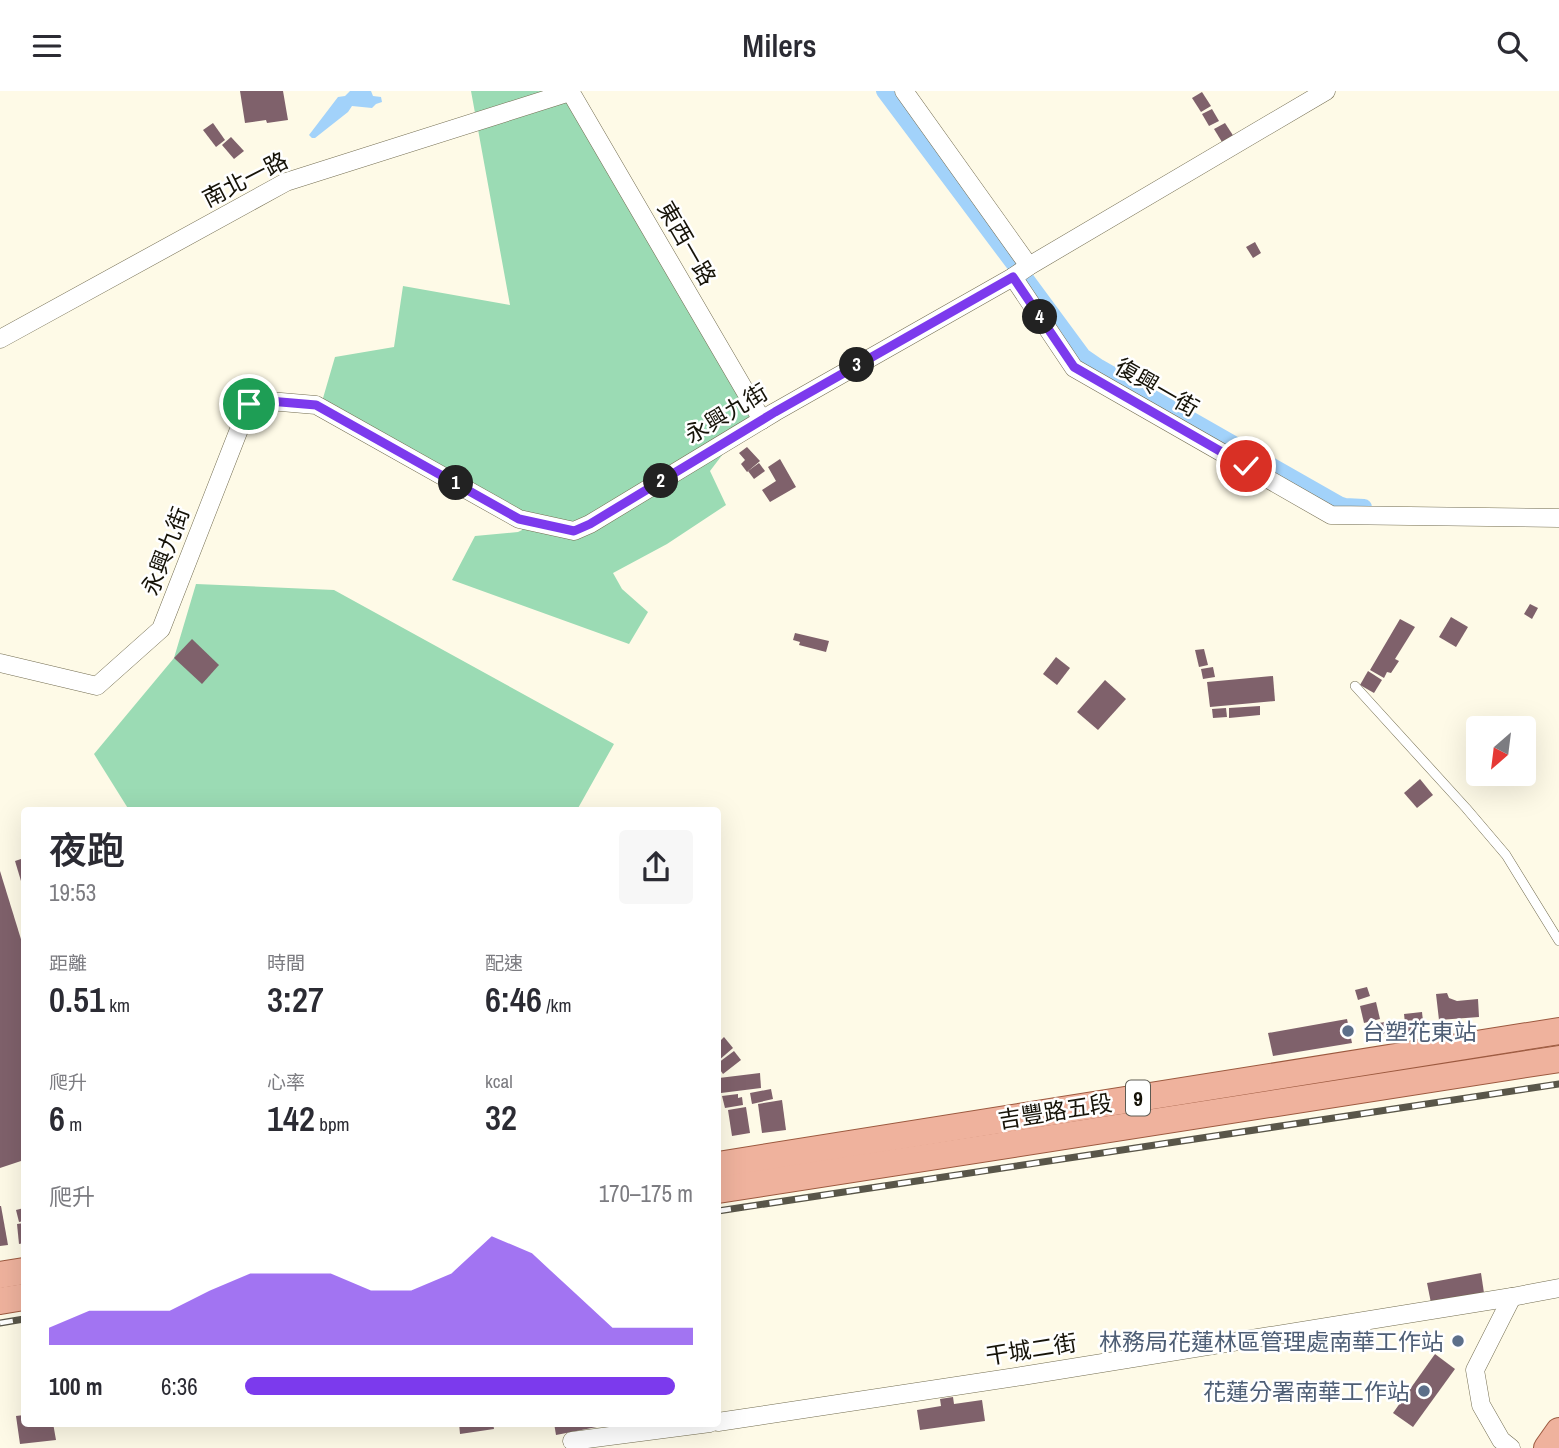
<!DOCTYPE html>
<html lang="zh-TW">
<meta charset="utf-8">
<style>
:root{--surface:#fff;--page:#f7f7f7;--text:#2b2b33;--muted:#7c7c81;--accent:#7c3aed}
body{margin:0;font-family:"Archivo Narrow","Noto Sans TC",sans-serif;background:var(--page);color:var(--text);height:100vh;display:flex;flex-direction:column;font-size:26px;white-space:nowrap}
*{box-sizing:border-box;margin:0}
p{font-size:23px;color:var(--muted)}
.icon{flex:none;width:38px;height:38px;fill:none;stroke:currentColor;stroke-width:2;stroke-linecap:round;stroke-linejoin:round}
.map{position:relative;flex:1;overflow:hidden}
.panel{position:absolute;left:21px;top:716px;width:700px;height:620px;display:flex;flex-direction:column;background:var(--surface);border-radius:7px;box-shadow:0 7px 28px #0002}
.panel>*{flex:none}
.needle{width:46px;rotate:208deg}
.controls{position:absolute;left:1466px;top:625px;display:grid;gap:14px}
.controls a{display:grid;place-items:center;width:70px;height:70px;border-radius:7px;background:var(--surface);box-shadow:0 7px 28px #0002;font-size:35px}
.pin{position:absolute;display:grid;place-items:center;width:60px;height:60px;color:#fff;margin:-30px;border:4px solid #fff;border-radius:50%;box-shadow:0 2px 7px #0007}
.km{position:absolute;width:35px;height:35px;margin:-18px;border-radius:50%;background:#222;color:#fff;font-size:19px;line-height:35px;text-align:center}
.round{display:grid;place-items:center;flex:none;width:74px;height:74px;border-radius:7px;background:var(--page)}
.headline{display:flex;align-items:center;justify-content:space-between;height:119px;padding:0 28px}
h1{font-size:38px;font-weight:600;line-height:52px}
.stats{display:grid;grid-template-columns:repeat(3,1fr);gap:10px;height:119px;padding:7px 28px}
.stats div{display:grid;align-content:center}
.stats b{font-size:35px;font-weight:600}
.stats small{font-size:19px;font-weight:400}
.stats p{font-size:19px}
.chart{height:196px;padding:14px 28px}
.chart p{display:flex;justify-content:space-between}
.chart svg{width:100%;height:126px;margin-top:7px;fill:var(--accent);opacity:.7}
ul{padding:0 28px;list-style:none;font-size:23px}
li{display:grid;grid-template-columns:112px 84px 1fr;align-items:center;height:52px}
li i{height:18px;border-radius:9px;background:var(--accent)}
header{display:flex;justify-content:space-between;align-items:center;height:91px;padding:0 28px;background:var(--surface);font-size:32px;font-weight:600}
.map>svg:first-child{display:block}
.green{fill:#9bdbb4}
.water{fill:#a2d2fa}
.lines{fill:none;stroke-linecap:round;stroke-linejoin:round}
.canal{stroke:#a2d2fa;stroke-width:16}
.building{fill:#7f616b}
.service-casing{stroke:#736d51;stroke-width:10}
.minor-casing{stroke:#736d51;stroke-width:19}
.primary-casing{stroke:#9c593f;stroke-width:28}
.service{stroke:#fff;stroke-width:9}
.minor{stroke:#fff;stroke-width:18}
.primary{stroke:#efb29d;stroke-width:26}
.rail-casing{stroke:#595649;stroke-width:7}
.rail{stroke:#fff;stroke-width:4.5;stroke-dasharray:13;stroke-linecap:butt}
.route-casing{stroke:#fff;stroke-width:14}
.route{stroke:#7c3aed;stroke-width:9}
.service-dot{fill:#5c6f8a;stroke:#fff;stroke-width:2.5}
.labels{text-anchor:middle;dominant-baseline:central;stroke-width:5;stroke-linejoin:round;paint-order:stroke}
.shield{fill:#fff;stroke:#5c5a52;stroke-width:2}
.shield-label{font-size:21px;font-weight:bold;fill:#161308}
.street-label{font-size:23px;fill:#161308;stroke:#fff}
.service-label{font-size:23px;fill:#4e5e75;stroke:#fff;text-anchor:end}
</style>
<header><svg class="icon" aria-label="menu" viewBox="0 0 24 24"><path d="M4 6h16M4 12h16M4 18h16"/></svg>Milers<svg class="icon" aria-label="search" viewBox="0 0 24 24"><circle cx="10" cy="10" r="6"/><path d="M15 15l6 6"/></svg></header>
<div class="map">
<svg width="1559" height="1357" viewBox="0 0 1559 1357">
<rect width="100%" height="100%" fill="#fefae7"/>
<g class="green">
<polygon points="471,0 566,0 751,326 710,380 726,414 667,453 613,482 622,498 648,521 629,553 452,489 475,445 518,441 522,439 523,435 321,314 335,266 394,256 403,195 510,214"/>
<polygon points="196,493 334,499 614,653 577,719 129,719 94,663 174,567"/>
</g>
<polygon class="water" points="350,0 371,0 373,5 381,6 382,11 376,13 372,17 352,15 348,21 315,47 312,47 309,44 338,6 345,5"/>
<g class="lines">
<g class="canal">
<polyline points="884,0 1016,176"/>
<polyline points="1027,189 1083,265 1099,276 1339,413 1345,415 1364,416"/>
</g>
</g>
<g class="building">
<polygon points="240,0 283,0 288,29 267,32 266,29 245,32"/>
<polygon points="1202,1 1211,15 1201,21 1192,7"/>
<polygon points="1212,18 1219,30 1209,35 1202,23"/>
<polygon points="213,32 225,49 216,56 203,39"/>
<polygon points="1225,32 1236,49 1225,56 1214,38"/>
<polygon points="231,46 244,60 234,68 222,54"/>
<polygon points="1255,151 1261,162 1253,167 1246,156"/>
<polygon points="747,356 760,370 747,381 741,373 745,369 739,362"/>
<polygon points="780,368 796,396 770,411 762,399 776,390 768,376"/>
<polygon points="759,372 765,380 754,388 748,380"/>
<polygon points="1530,513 1538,517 1532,528 1524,523"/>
<polygon points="1451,526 1468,536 1456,556 1439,546"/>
<polygon points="1400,528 1415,536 1395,568 1399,570 1391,582 1387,581 1384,587 1370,579"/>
<polygon points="795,542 829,550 826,561 799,554 800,551 793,549"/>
<polygon points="192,548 219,574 202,593 174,567"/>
<polygon points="1204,558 1208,574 1199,576 1195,559"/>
<polygon points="1056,566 1070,577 1057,594 1043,583"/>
<polygon points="1213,576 1215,586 1203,588 1201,578"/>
<polygon points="1368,580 1382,589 1374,602 1360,594"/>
<polygon points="1273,585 1275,610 1210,616 1207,591"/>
<polygon points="1105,589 1126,608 1098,639 1077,621"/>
<polygon points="1260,615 1260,624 1229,627 1229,617"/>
<polygon points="1226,617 1227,626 1213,627 1212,618"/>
<polygon points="1420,688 1433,704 1417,717 1404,702"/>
<polygon points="24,767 24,800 15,770"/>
<polygon points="0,780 24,858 24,1069 0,1077"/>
<polygon points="1367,896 1370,905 1358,909 1355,899"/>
<polygon points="1447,902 1449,907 1457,910 1478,908 1479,926 1439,929 1436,903"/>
<polygon points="1376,911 1380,928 1364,932 1360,915"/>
<polygon points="1422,921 1424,939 1406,941 1404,923"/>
<polygon points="1347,928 1352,952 1273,965 1268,942"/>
<polygon points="1385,931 1387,942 1368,945 1366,934"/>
<polygon points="724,946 733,957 718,970 718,952"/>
<polygon points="734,960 741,969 723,983 718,976 718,972"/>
<polygon points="760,982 761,997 721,1002 719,987"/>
<polygon points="771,998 773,1008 752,1013 750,1002"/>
<polygon points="738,1003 738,1007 742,1006 743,1014 725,1017 722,1005"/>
<polygon points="782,1009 786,1039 762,1042 758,1013"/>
<polygon points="746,1016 750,1042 732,1045 728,1019"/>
<polygon points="0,1115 1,1115 8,1154 0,1155"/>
<polygon points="24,1117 24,1130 19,1131 16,1119"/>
<polygon points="24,1132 24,1152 19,1153 17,1133"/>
<polygon points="1481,1182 1484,1202 1431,1212 1427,1192"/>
<polygon points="1435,1263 1455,1278 1413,1336 1393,1322"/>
<polygon points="953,1306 954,1313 982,1309 985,1330 920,1339 917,1319 941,1315 940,1308"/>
<polygon points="24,1324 24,1332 53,1332 56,1349 20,1353 16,1325"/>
<polygon points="459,1332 493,1332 494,1338 460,1343"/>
<polygon points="554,1332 612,1332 612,1333 556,1344"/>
</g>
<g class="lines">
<defs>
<polyline id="service" points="1355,595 1466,717 1506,764 1559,850"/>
<g id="minor">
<polyline points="570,0 762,329"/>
<polyline points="904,0 1029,175"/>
<polyline points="1013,186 1074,277 1331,424 1559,427"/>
<polyline points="0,248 286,91 570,1"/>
<polyline points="0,572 97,595 161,538 249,313 269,310 316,314 519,428 574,440 590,433 775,321 1013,186 1029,175 1326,0"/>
<polyline points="718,1331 1022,1285 1512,1206 1559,1197"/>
<polyline points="572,1350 710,1332"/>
<polyline points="1511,1357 1501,1349 1481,1314 1475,1279 1512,1206"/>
</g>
<g id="primary">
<polyline points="718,1074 1559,940"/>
<polyline points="718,1099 1559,968"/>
<polyline points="0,1184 24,1180"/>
<polyline points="0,1210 24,1206"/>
<polyline points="1547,1357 1559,1340"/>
</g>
</defs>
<use href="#service" class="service-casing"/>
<use href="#minor" class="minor-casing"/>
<use href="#primary" class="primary-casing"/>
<use href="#service" class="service"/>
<use href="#minor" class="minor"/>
<use href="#primary" class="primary"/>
<defs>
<g id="rail">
<polyline points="718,1120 1559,993"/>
<polyline points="0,1232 24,1228"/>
</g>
</defs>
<use href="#rail" class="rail-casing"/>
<use href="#rail" class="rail"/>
</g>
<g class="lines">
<defs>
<polyline id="route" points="249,313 269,310 316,314 519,428 574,440 590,433 775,321 1013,186 1074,276 1246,375"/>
</defs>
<use href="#route" class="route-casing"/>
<use href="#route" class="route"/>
</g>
<g class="service-dot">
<circle cx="1348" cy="940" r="7"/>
<circle cx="1458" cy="1250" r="7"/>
<circle cx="1424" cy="1300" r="7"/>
</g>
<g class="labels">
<rect class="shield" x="1126" y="989.5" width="24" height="35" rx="5"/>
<g class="shield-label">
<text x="1138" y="1007">9</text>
</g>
<g class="street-label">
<text transform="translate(245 88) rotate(-27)">南北一路</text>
<text transform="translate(687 152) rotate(60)">東西一路</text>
<text transform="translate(1157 296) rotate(30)">復興一街</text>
<text transform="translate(726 322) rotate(-31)">永興九街</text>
<text transform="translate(165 460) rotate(-69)">永興九街</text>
<text transform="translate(1055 1020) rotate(-9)">吉豐路五段</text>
<text transform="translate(1031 1258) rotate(-9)">干城二街</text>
</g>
<g class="service-label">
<text x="1362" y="940" text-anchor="start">台塑花東站</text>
<text x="1444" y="1250">林務局花蓮林區管理處南華工作站</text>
<text x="1410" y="1300">花蓮分署南華工作站</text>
</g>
</g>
</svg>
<div class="controls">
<a><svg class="needle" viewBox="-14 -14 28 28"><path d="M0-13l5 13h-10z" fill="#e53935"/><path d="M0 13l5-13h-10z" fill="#7c7c81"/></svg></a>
</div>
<div class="pin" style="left:249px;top:313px;background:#1e9e55"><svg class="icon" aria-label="arrive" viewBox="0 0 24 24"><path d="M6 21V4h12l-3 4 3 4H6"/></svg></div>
<div class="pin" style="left:1246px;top:375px;background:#d93025"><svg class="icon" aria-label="check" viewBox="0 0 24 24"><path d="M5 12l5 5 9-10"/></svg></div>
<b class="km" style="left:456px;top:392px">1</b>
<b class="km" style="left:661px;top:390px">2</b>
<b class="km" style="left:857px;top:274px">3</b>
<b class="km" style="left:1040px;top:226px">4</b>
<section class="panel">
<div class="headline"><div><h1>夜跑</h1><p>19:53</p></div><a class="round"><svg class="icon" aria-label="share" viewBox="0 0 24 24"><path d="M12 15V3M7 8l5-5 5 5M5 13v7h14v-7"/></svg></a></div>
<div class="stats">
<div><p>距離</p><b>0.51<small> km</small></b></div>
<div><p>時間</p><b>3:27</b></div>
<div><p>配速</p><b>6:46<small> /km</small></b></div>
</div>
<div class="stats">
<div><p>爬升</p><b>6<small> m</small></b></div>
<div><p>心率</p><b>142<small> bpm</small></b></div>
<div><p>kcal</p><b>32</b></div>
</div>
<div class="chart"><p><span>爬升</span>170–175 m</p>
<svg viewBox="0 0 160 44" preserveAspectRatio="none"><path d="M0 44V38L10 32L20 32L30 32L40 25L50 19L60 19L70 19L80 25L90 25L100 19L110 6L120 12L130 25L140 38L150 38L160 38V44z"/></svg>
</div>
<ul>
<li><b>100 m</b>6:36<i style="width:96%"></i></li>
</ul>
</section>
</div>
